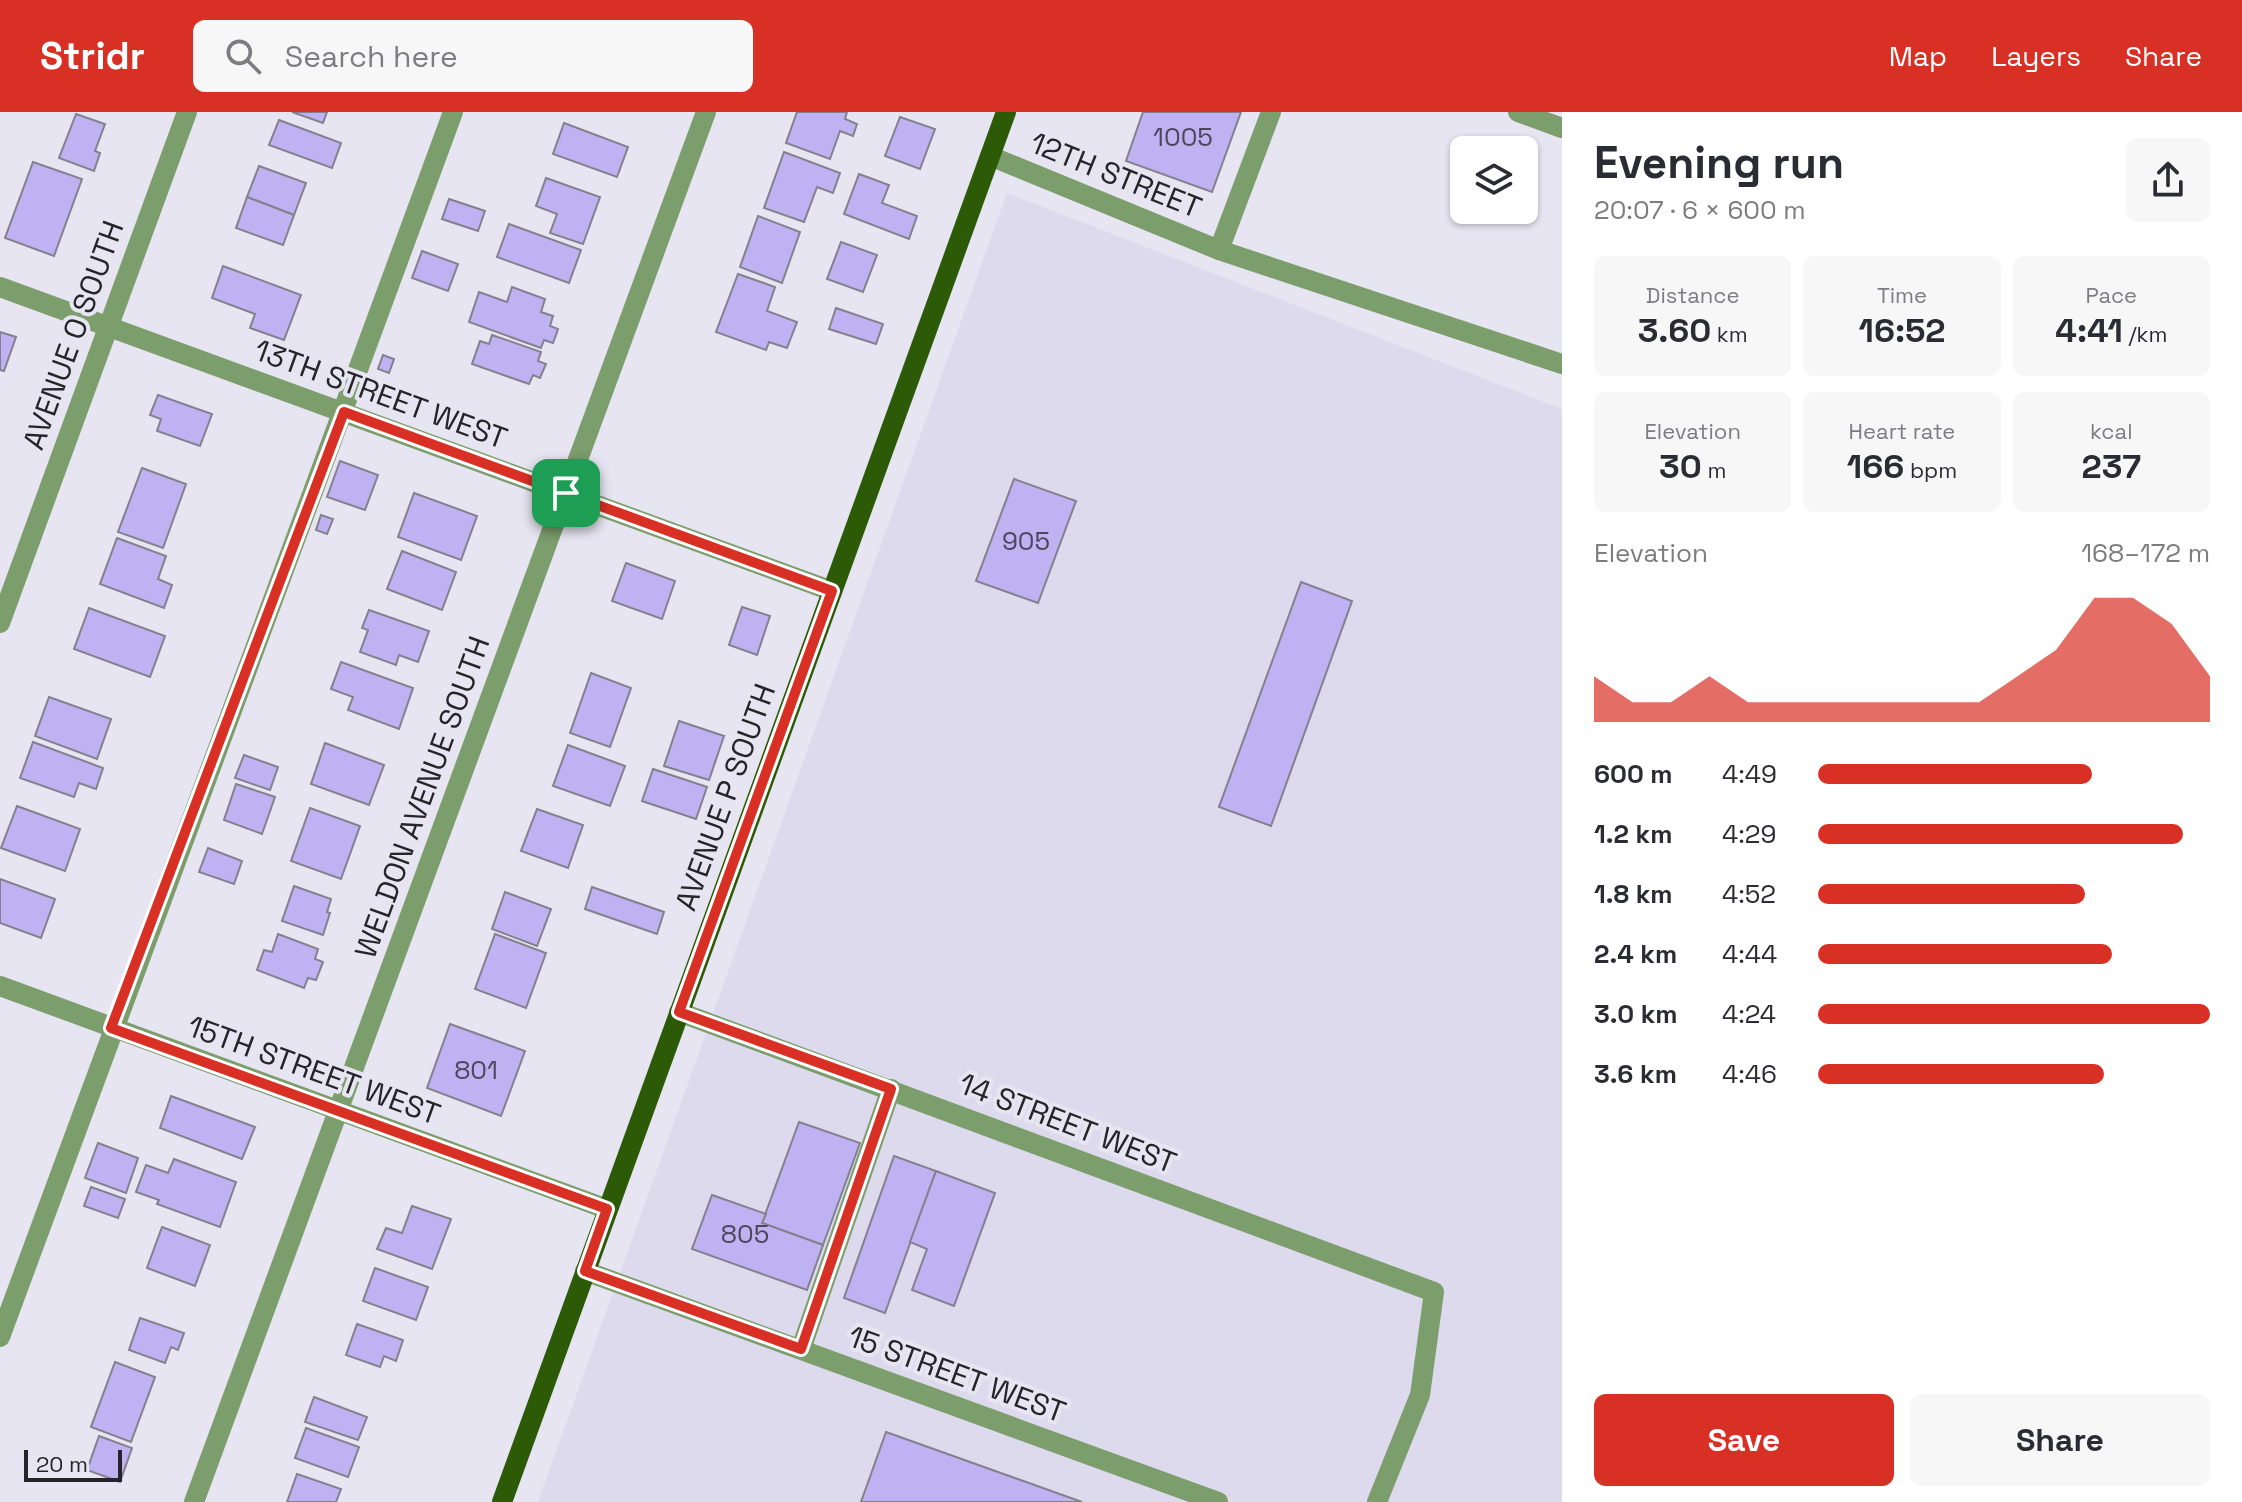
<!DOCTYPE html>
<meta charset="utf-8">
<style>
:root{--surface:#fff;--page:#f7f7f7;--text:#2b2b33;--muted:#7c7c81;--accent:#d93025}
body{margin:0;font-family:"Space Grotesk",sans-serif;background:var(--page);color:var(--text);height:100vh;display:flex;flex-direction:column;font-size:30px;white-space:nowrap}
*{box-sizing:border-box;margin:0}
p{font-size:26px;color:var(--muted)}
.icon{flex:none;width:44px;height:44px;fill:none;stroke:currentColor;stroke-width:2;stroke-linecap:round;stroke-linejoin:round}
.map{position:relative;flex:1;overflow:hidden}
.drawer{display:flex;flex-direction:column;background:var(--surface);width:680px}
.drawer>*{flex:none}
.tools{position:absolute;left:1450px;top:24px;display:grid;gap:16px}
.tools a{display:grid;place-items:center;width:88px;height:88px;border-radius:12px;background:var(--surface);box-shadow:0 2px 6px #0004;font-size:40px}
.scale{position:absolute;left:24px;bottom:20px;width:98px;box-sizing:border-box;padding-left:8px;border:4px solid #252429;border-top:0;font-size:22px;line-height:28px;white-space:nowrap;color:#252429;-webkit-text-stroke:6px #e6e5f1;paint-order:stroke}
.pin{position:absolute;display:grid;place-items:center;width:68px;height:68px;color:#fff;margin:-34px;border-radius:16px;box-shadow:0 4px 12px #0006}
.round{display:grid;place-items:center;flex:none;width:84px;height:84px;border-radius:12px;background:var(--page)}
.overview{display:flex;align-items:center;justify-content:space-between;height:136px;padding:0 32px}
h1{font-size:44px;font-weight:700;line-height:60px}
.stats{display:grid;grid-template-columns:repeat(3,1fr);gap:12px;height:136px;padding:8px 32px}
.stats div{display:grid;align-content:center;border-radius:12px;background:var(--page);text-align:center}
.stats b{font-size:34px;font-weight:700}
.stats small{font-size:22px;font-weight:400}
.stats p{font-size:22px}
.chart{height:224px;padding:16px 32px}
.chart p{display:flex;justify-content:space-between}
.chart svg{width:100%;height:144px;margin-top:8px;fill:var(--accent);opacity:.7}
.primary-button{display:flex;gap:16px;margin-top:auto;padding:16px 32px}
.primary-button a{flex:1;height:92px;border-radius:12px;background:var(--accent);color:#fff;font-size:32px;font-weight:700;line-height:92px;text-align:center}
.primary-button a+a{background:var(--page);color:var(--text)}
ul{padding:0 32px;list-style:none;font-size:26px}
li{display:grid;grid-template-columns:128px 96px 1fr;align-items:center;height:60px}
li i{height:20px;border-radius:10px;background:var(--accent)}
header{display:flex;align-items:center;gap:48px;box-sizing:border-box;height:112px;padding:0 40px;background:var(--accent);color:#fff}
header strong{font-size:38px}
nav{display:flex;gap:44px;margin-inline-start:auto;font-size:28px}
.search{width:560px;height:72px;background:var(--page);display:flex;align-items:center;gap:20px;box-sizing:border-box;padding:0 28px;border-radius:12px;color:var(--muted);font-size:30px}
main{display:flex;flex:1;min-height:0}
.map>svg:first-child{display:block}
.built{fill:#dddaee}
.building{fill:#beb2f2;stroke:#83818d;stroke-width:2}
.lines{fill:none;stroke-linecap:round;stroke-linejoin:round}
.minor{stroke:#7c9d6c;stroke-width:20}
.major{stroke:#2c5a07;stroke-width:20}
.route-casing{stroke:#fff;stroke-width:16}
.route{stroke:#d93025;stroke-width:10}
.labels{text-anchor:middle;dominant-baseline:central;stroke-width:8;stroke-linejoin:round;paint-order:stroke}
.number-label{font-size:26px;fill:#4b485b}
.street-label{font-size:30px;fill:#252429;stroke:#e6e5f1}
</style>
<header>
<strong>Stridr</strong>
<div class="search"><svg class="icon" aria-label="search" viewBox="0 0 24 24"><circle cx="10" cy="10" r="6"/><path d="M15 15l6 6"/></svg>Search here</div>
<nav><a>Map</a><a>Layers</a><a>Share</a></nav>
</header>
<main>
<div class="map">
<svg width="1562" height="1390" viewBox="0 0 1562 1390">
<rect width="100%" height="100%" fill="#e6e5f1"/>
<polygon class="built" points="1007,81 1562,297 1562,1390 538,1390"/>
<g class="building">
<polygon points="292,0 327,0 323,11"/>
<polygon points="797,0 847,0 845,7 857,12 853,24 840,19 830,47 786,31"/>
<polygon points="1143,0 1241,0 1212,80 1126,49"/>
<polygon points="76,2 105,12 95,39 100,41 94,59 59,46"/>
<polygon points="900,5 935,17 920,57 885,44"/>
<polygon points="279,8 341,31 332,56 269,33"/>
<polygon points="564,11 628,35 617,65 553,42"/>
<polygon points="784,40 840,61 833,81 817,75 804,110 764,96"/>
<polygon points="33,50 82,67 54,144 5,126"/>
<polygon points="259,54 306,71 294,103 247,85"/>
<polygon points="859,62 889,73 882,91 917,104 909,127 844,102"/>
<polygon points="546,66 600,85 583,132 550,121 557,102 536,94"/>
<polygon points="247,85 294,103 283,133 236,116"/>
<polygon points="449,87 485,99 478,119 442,107"/>
<polygon points="758,104 800,120 782,171 740,155"/>
<polygon points="509,112 581,138 569,171 497,145"/>
<polygon points="841,130 877,143 863,180 827,167"/>
<polygon points="422,139 458,152 448,179 412,166"/>
<polygon points="223,154 301,183 284,228 250,216 255,202 212,186"/>
<polygon points="738,162 775,175 767,199 797,210 787,236 769,230 766,238 716,220"/>
<polygon points="512,175 545,187 541,200 553,204 550,214 558,217 553,231 544,228 541,236 469,210 479,180 507,190"/>
<polygon points="836,196 883,212 876,232 829,217"/>
<polygon points="0,220 16,225 4,259 0,258"/>
<polygon points="492,223 541,240 538,249 546,252 540,266 533,263 529,272 472,252 480,229 489,232"/>
<polygon points="383,243 394,247 389,261 378,257"/>
<polygon points="158,283 212,302 200,334 157,319 161,307 150,303"/>
<polygon points="340,349 378,363 365,398 327,385"/>
<polygon points="142,356 186,372 163,436 118,420"/>
<polygon points="1014,367 1076,389 1038,491 976,469"/>
<polygon points="414,381 477,404 461,448 398,425"/>
<polygon points="321,403 333,407 327,422 316,418"/>
<polygon points="117,426 166,444 158,467 172,473 164,496 100,472"/>
<polygon points="402,439 456,460 442,498 387,477"/>
<polygon points="626,451 675,469 662,507 612,489"/>
<polygon points="1301,470 1352,489 1271,714 1219,695"/>
<polygon points="742,495 770,504 757,543 729,533"/>
<polygon points="89,496 165,524 150,565 74,537"/>
<polygon points="369,498 429,519 418,550 399,543 396,553 360,540 368,518 362,516"/>
<polygon points="341,550 413,576 399,617 348,598 353,585 331,577"/>
<polygon points="591,561 631,576 610,635 570,621"/>
<polygon points="49,585 111,607 97,647 35,624"/>
<polygon points="679,609 724,624 709,668 664,654"/>
<polygon points="33,630 103,656 96,677 79,671 74,685 20,666"/>
<polygon points="325,631 384,653 369,693 311,672"/>
<polygon points="568,633 625,654 610,694 553,674"/>
<polygon points="244,643 278,655 270,678 235,666"/>
<polygon points="653,657 707,675 696,707 642,689"/>
<polygon points="236,672 275,685 262,722 224,708"/>
<polygon points="17,694 80,717 65,759 1,736"/>
<polygon points="310,696 360,714 341,767 291,749"/>
<polygon points="537,697 583,713 568,756 521,739"/>
<polygon points="208,736 242,749 234,772 199,760"/>
<polygon points="0,767 55,787 41,826 0,811"/>
<polygon points="294,774 331,787 327,800 330,801 323,823 282,809"/>
<polygon points="592,775 664,800 657,822 585,797"/>
<polygon points="505,780 551,797 537,834 492,817"/>
<polygon points="278,822 318,837 315,847 323,850 316,868 308,866 304,876 257,858 264,838 272,840"/>
<polygon points="495,822 546,841 526,896 475,877"/>
<polygon points="450,912 525,939 501,1004 427,976"/>
<polygon points="171,984 255,1015 242,1047 160,1016"/>
<polygon points="799,1010 860,1031 823,1133 762,1111"/>
<polygon points="98,1031 138,1046 126,1081 85,1066"/>
<polygon points="894,1044 936,1059 885,1201 844,1186"/>
<polygon points="174,1047 236,1070 220,1115 157,1092 159,1088 136,1080 146,1053 168,1061"/>
<polygon points="936,1059 995,1081 954,1194 912,1178 927,1137 910,1130"/>
<polygon points="91,1075 125,1087 118,1106 84,1094"/>
<polygon points="712,1083 766,1102 762,1111 823,1133 807,1178 692,1137"/>
<polygon points="412,1094 451,1107 432,1157 377,1137 386,1116 402,1121"/>
<polygon points="162,1115 210,1133 195,1174 147,1156"/>
<polygon points="375,1156 428,1175 416,1208 363,1189"/>
<polygon points="140,1206 184,1221 178,1238 171,1235 165,1251 129,1238"/>
<polygon points="357,1212 403,1228 396,1249 384,1244 380,1255 346,1243"/>
<polygon points="115,1250 155,1265 131,1330 91,1315"/>
<polygon points="314,1285 367,1305 358,1328 305,1310"/>
<polygon points="306,1316 359,1335 348,1365 295,1346"/>
<polygon points="886,1320 1082,1390 861,1390"/>
<polygon points="99,1324 132,1336 120,1370 87,1358"/>
<polygon points="297,1362 341,1377 336,1390 287,1390"/>
</g>
<g class="lines">
<g class="minor">
<polyline points="1518,0 1562,16"/>
<polyline points="990,44 1219,138 1562,252"/>
<polyline points="1219,138 1271,0"/>
<polyline points="0,175 832,479"/>
<polyline points="0,511 187,0"/>
<polyline points="0,874 607,1097"/>
<polyline points="679,900 1434,1180 1420,1283 1377,1390"/>
<polyline points="585,1159 1218,1390"/>
<path d="M0 1225C148 815 304 409 453 0"/>
<polyline points="801,1237 891,977"/>
<polyline points="194,1390 706,0"/>
</g>
<polyline class="major" points="502,1390 1006,0"/>
</g>
<g class="lines">
<defs>
<polygon id="route" points="344,300 832,479 679,900 891,977 801,1237 585,1159 607,1097 111,916"/>
</defs>
<use href="#route" class="route-casing"/>
<use href="#route" class="route"/>
</g>
<g class="labels">
<g class="number-label">
<text x="1183" y="25">1005</text>
<text x="1026" y="429">905</text>
<text x="476" y="958">801</text>
<text x="745" y="1122">805</text>
</g>
<g class="street-label">
<text transform="translate(1116 63) rotate(22)">12TH STREET</text>
<text transform="translate(73 223) rotate(-70)">AVENUE O SOUTH</text>
<text transform="translate(381 282) rotate(20)">13TH STREET WEST</text>
<text transform="translate(422 685) rotate(-70)">WELDON AVENUE SOUTH</text>
<text transform="translate(725 685) rotate(-70)">AVENUE P SOUTH</text>
<text transform="translate(314 958) rotate(20)">15TH STREET WEST</text>
<text transform="translate(1068 1011) rotate(21)">14 STREET WEST</text>
<text transform="translate(957 1262) rotate(20)">15 STREET WEST</text>
</g>
</g>
</svg>
<div class="tools">
<a><svg class="icon" aria-label="layers" viewBox="0 0 24 24"><path d="M12 4l9 5-9 5-9-5zM3 14l9 5 9-5"/></svg></a>
</div>
<div class="scale">20 m</div>
<div class="pin" style="left:566px;top:381px;background:#1e9e55"><svg class="icon" aria-label="arrive" viewBox="0 0 24 24"><path d="M6 21V4h12l-3 4 3 4H6"/></svg></div>
</div>
<section class="drawer">
<div class="overview"><div><h1>Evening run</h1><p>20:07 · 6 × 600 m</p></div><a class="round"><svg class="icon" aria-label="share" viewBox="0 0 24 24"><path d="M12 15V3M7 8l5-5 5 5M5 13v7h14v-7"/></svg></a></div>
<div class="stats">
<div><p>Distance</p><b>3.60<small> km</small></b></div>
<div><p>Time</p><b>16:52</b></div>
<div><p>Pace</p><b>4:41<small> /km</small></b></div>
</div>
<div class="stats">
<div><p>Elevation</p><b>30<small> m</small></b></div>
<div><p>Heart rate</p><b>166<small> bpm</small></b></div>
<div><p>kcal</p><b>237</b></div>
</div>
<div class="chart"><p><span>Elevation</span>168–172 m</p>
<svg viewBox="0 0 160 44" preserveAspectRatio="none"><path d="M0 44V30L10 38L20 38L30 30L40 38L50 38L60 38L70 38L80 38L90 38L100 38L110 30L120 22L130 6L140 6L150 14L160 30V44z"/></svg>
</div>
<ul>
<li><b>600 m</b>4:49<i style="width:70%"></i></li>
<li><b>1.2 km</b>4:29<i style="width:93%"></i></li>
<li><b>1.8 km</b>4:52<i style="width:68%"></i></li>
<li><b>2.4 km</b>4:44<i style="width:75%"></i></li>
<li><b>3.0 km</b>4:24<i style="width:100%"></i></li>
<li><b>3.6 km</b>4:46<i style="width:73%"></i></li>
</ul>
<div class="primary-button"><a>Save</a><a>Share</a></div>
</section>
</main>
